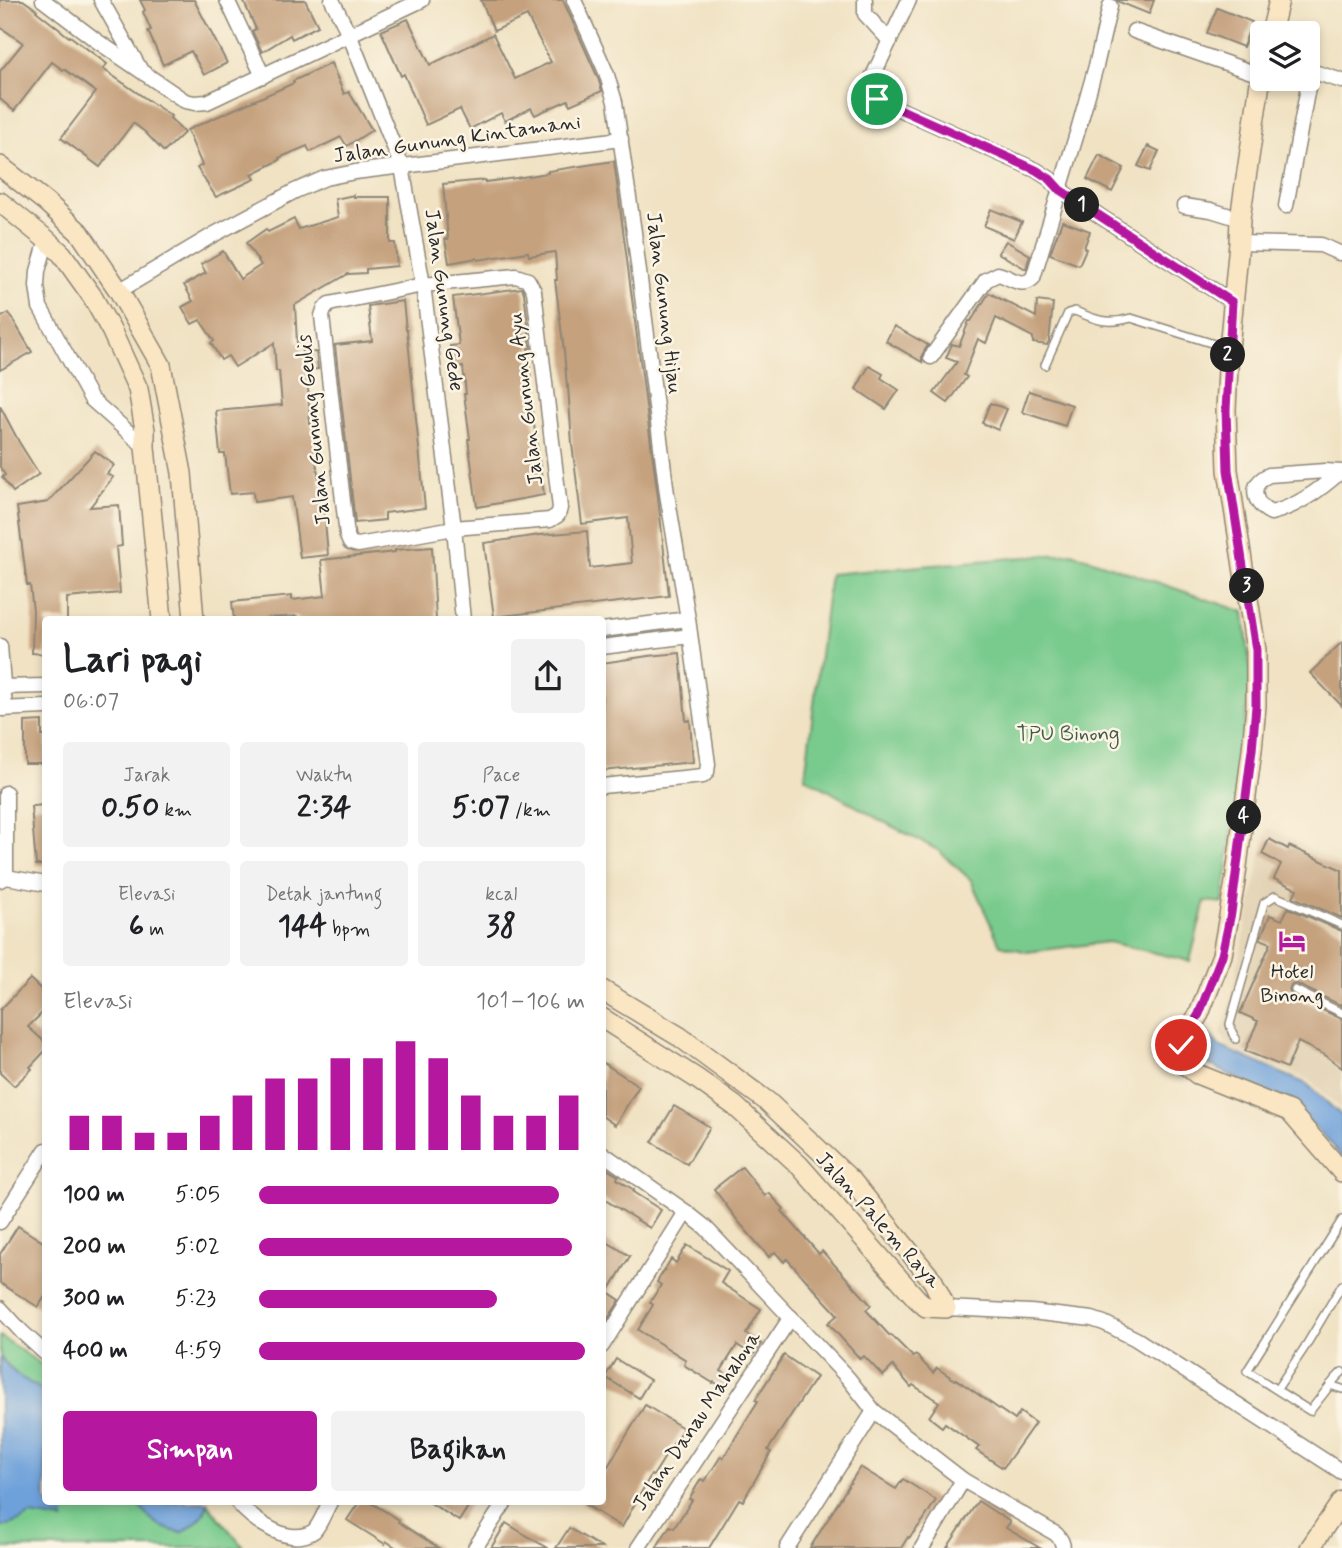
<!DOCTYPE html>
<html lang="id">
<meta charset="utf-8">
<style>
:root{--surface:#fff;--page:#f2f2f2;--text:#202124;--muted:#757577;--accent:#b5179e}
body{margin:0;font-family:Mynerve,sans-serif;background:var(--page);color:var(--text);height:100vh;display:flex;flex-direction:column;font-size:26px;white-space:nowrap}
*{box-sizing:border-box;margin:0}
p{font-size:23px;color:var(--muted)}
.icon{flex:none;width:38px;height:38px;fill:none;stroke:currentColor;stroke-width:2;stroke-linecap:round;stroke-linejoin:round}
.map{position:relative;flex:1;overflow:hidden}
.panel{position:absolute;left:42px;top:616px;width:564px;height:889px;display:flex;flex-direction:column;background:var(--surface);border-radius:7px;box-shadow:0 4px 10px #0003}
.panel>*{flex:none}
.buttons{position:absolute;left:1250px;top:21px;display:grid;gap:14px}
.buttons a{display:grid;place-items:center;width:70px;height:70px;border-radius:7px;background:var(--surface);box-shadow:0 4px 10px #0003;font-size:35px}
.pin{position:absolute;display:grid;place-items:center;width:60px;height:60px;color:#fff;margin:-30px;border:4px solid #fff;border-radius:50%;box-shadow:0 2px 7px #0007}
.km{position:absolute;width:35px;height:35px;margin:-18px;border-radius:50%;background:#222;color:#fff;font-size:19px;line-height:35px;text-align:center}
.round{display:grid;place-items:center;flex:none;width:74px;height:74px;border-radius:7px;background:var(--page)}
.summary{display:flex;align-items:center;justify-content:space-between;height:119px;padding:0 21px}
h1{font-size:38px;font-weight:800;line-height:52px}
.stats{display:grid;grid-template-columns:repeat(3,1fr);gap:10px;height:119px;padding:7px 21px}
.stats div{display:grid;align-content:center;border-radius:7px;background:var(--page);text-align:center}
.stats b{font-size:30px;font-weight:800}
.stats small{font-size:19px;font-weight:400}
.stats p{font-size:19px}
.chart{height:196px;padding:14px 21px}
.chart p{display:flex;justify-content:space-between}
.chart svg{width:100%;height:126px;margin-top:7px;stroke:var(--accent);stroke-width:6}
.primary-button{display:flex;gap:14px;margin-top:auto;padding:14px 21px}
.primary-button a{flex:1;height:80px;border-radius:7px;background:var(--accent);color:#fff;font-size:28px;font-weight:800;line-height:80px;text-align:center}
.primary-button a+a{background:var(--page);color:var(--text)}
ul{padding:0 21px;list-style:none;font-size:23px}
li{display:grid;grid-template-columns:112px 84px 1fr;align-items:center;height:52px}
li i{height:18px;border-radius:9px;background:var(--accent)}
.map>svg:first-child{display:block}
.built{fill:#e2d2b4}
.green{fill:#79cb8d;stroke:#527b5c;stroke-width:2}
.water{fill:#6ea1da;stroke:#4c6682;stroke-width:2}
.building{fill:#c5a17e}
.lines{fill:none;stroke-linecap:round;stroke-linejoin:round}
.lane-casing{stroke:#8e8677;stroke-width:10}
.street-casing{stroke:#8e8677;stroke-width:17}
.secondary-casing{stroke:#8e8677;stroke-width:22}
.lane{stroke:#fff;stroke-width:7}
.street{stroke:#fff;stroke-width:14}
.secondary{stroke:#fbe6c3;stroke-width:19}
.route-casing{stroke:#fff;stroke-width:14}
.route{stroke:#b5179e;stroke-width:9}
.labels{text-anchor:middle;dominant-baseline:central;stroke-width:5;stroke-linejoin:round;paint-order:stroke}
.street-label{font-size:21px;fill:#2b2b2b;stroke:#fcf5e5}
.park-label{font-size:21px;fill:#425b48;stroke:#fcf5e5}
.poi-label{font-size:21px;fill:#2b2b2b;stroke:#fcf5e5}
</style>
<div class="map">
<svg width="1342" height="1548" viewBox="0 0 1342 1548">
<rect width="100%" height="100%" fill="#fcf5e5"/>
<filter id="ink" filterUnits="userSpaceOnUse"><feTurbulence type="fractalNoise" baseFrequency=".0143" numOctaves="2"/><feDisplacementMap in="SourceGraphic" scale="14" xChannelSelector="R" yChannelSelector="G"/><feConvolveMatrix kernelMatrix="1 2 1 2 8 2 1 2 1" color-interpolation-filters="sRGB"/></filter>
<filter id="wash" filterUnits="userSpaceOnUse"><feTurbulence type="fractalNoise" baseFrequency=".00686" numOctaves="4" result="noise"/><feDisplacementMap in="SourceGraphic" scale="28" xChannelSelector="R" yChannelSelector="G"/><feGaussianBlur stdDeviation="1.57" result="paint"/><feColorMatrix in="noise" values="0 0 0 0 0 0 0 0 0 0 0 0 0 0 0 0 0 1.4 0 .05"/><feComposite in="paint" operator="in"/></filter>
<g filter="url(#wash)">
<rect width="100%" height="100%" fill="#f0e2c3"/>
<polygon class="built" points="1267,827 1342,866 1342,1109 1309,1080 1228,1047 1221,1033 1227,1016"/>
<g class="green">
<polygon points="1072,553 1244,612 1251,675 1223,903 1205,901 1190,961 1108,942 1027,952 1000,945 971,880 938,850 882,821 805,777 830,574"/>
<polygon points="0,1336 45,1367 46,1502 206,1502 244,1548 0,1548"/>
</g>
<g class="water">
<polygon points="1200,1024 1219,1046 1307,1084 1342,1116 1342,1159 1330,1142 1291,1105 1204,1062 1189,1043"/>
<polygon points="0,1357 17,1375 45,1392 46,1502 72,1502 73,1509 63,1509 64,1520 31,1515 19,1521 0,1528"/>
<path d="M136 1502H208C205 1517 194 1525 182 1533 159 1529 150 1520 136 1502Z"/>
</g>
<g id="blocks">
<g class="building">
<polygon points="0,0 23,0 37,10 36,11 69,37 70,36 107,64 103,69 171,116 170,118 184,133 164,152 145,132 133,123 100,167 61,138 96,92 64,69 63,70 52,62 14,111 0,99 0,71 23,43 0,27"/>
<polygon points="140,0 194,0 227,63 204,75 191,51 163,65 148,31 151,30 143,12 145,10"/>
<polygon points="243,0 305,0 318,26 292,39 290,35 262,52 252,31 256,29"/>
<polygon points="481,0 563,0 598,78 602,91 570,105 568,100 535,115 531,108 505,121 501,113 470,129 460,109 426,125 404,74 401,76 381,31 408,19 430,65 493,34 515,79 551,62 527,16 494,31"/>
<polygon points="1117,0 1154,0 1149,14 1119,2"/>
<polygon points="1217,8 1252,22 1243,47 1207,33"/>
<polygon points="331,63 344,94 349,92 372,130 347,146 341,137 310,152 307,146 279,158 280,160 252,174 255,179 216,197 197,168 202,165 187,130 294,83 293,81"/>
<polygon points="1148,146 1159,151 1150,171 1138,166"/>
<polygon points="1099,155 1124,168 1112,192 1087,179"/>
<polygon points="614,161 658,497 669,596 494,617 484,543 540,535 587,531 590,568 632,563 628,518 582,524 572,444 568,386 567,387 564,351 555,280 557,280 555,252 529,256 528,252 478,260 477,258 449,263 445,239 448,239 443,184 485,180 485,182 516,178 548,173 548,171"/>
<polygon points="354,195 354,197 390,197 390,243 395,243 397,266 366,269 366,273 348,274 295,305 297,343 301,343 302,353 316,352 318,369 307,370 310,424 312,423 317,461 316,461 324,510 328,555 300,558 292,497 254,502 253,492 230,494 225,454 220,454 216,411 282,405 279,371 276,371 274,343 235,367 228,356 221,360 211,343 214,341 200,320 192,324 182,307 193,301 184,285 206,273 201,264 223,251 240,279 261,265 246,243 266,229 268,232 294,219 299,229 338,217 335,199"/>
<polygon points="991,209 1022,222 1014,239 984,226"/>
<polygon points="1062,221 1090,231 1084,248 1086,249 1079,265 1050,254"/>
<polygon points="1006,241 1030,255 1026,269 998,253"/>
<polygon points="522,288 524,293 531,348 528,348 531,383 528,383 544,495 477,507 468,439 470,439 464,394 466,394 463,367 452,369 450,346 459,345 453,297"/>
<polygon points="989,293 1036,317 1037,301 1053,303 1049,341 1047,345 1033,343 1033,337 996,318 986,343 978,339 964,375 967,377 948,403 934,393 957,362 946,358 952,344 959,346 969,321 971,321"/>
<polygon points="403,301 406,330 407,330 425,508 385,513 385,520 355,523 335,345 372,341 368,306"/>
<polygon points="9,313 32,352 0,370 0,318"/>
<polygon points="894,326 928,345 922,355 922,362 886,341"/>
<polygon points="869,366 883,374 881,378 899,390 886,409 856,389"/>
<polygon points="1029,391 1072,405 1065,426 1022,412"/>
<polygon points="990,403 1007,409 998,430 982,423"/>
<polygon points="0,406 19,442 39,474 13,492 2,477 5,475 0,467"/>
<polygon points="95,451 114,465 107,474 113,477 90,507 119,505 122,546 116,547 120,593 67,598 67,620 46,620 46,654 32,653 33,611 30,585 27,585 17,507 48,502"/>
<polygon points="432,547 436,620 298,620 297,616 265,618 265,620 234,620 232,602 292,596 292,600 325,596 321,560 395,552 395,550"/>
<polygon points="1342,642 1342,706 1310,673"/>
<polygon points="680,653 686,721 690,720 693,762 602,771 602,663 648,656"/>
<polygon points="42,721 42,736 46,736 46,764 25,764 25,722"/>
<polygon points="46,805 46,865 36,865 31,806"/>
<polygon points="1269,839 1288,849 1289,846 1342,870 1342,918 1293,897 1297,889 1274,879 1281,864 1262,854"/>
<polygon points="1288,908 1342,931 1342,1006 1297,984 1291,985 1289,990 1292,996 1342,1019 1342,1068 1325,1055 1298,1042 1287,1068 1245,1051 1258,1021 1240,1013 1271,943 1260,939 1261,937 1270,915 1282,920"/>
<polygon points="30,979 46,994 46,1009 28,1027 46,1043 46,1050 30,1067 32,1069 14,1086 0,1073 0,1010"/>
<polygon points="602,1062 639,1086 615,1125 602,1116"/>
<polygon points="674,1106 710,1127 687,1164 652,1142"/>
<polygon points="602,1166 618,1176 617,1179 634,1190 633,1192 661,1210 650,1228 602,1198"/>
<polygon points="742,1167 765,1196 769,1193 784,1209 782,1211 819,1254 822,1251 871,1305 866,1310 890,1336 891,1335 913,1357 916,1355 933,1373 937,1368 955,1380 956,1379 1015,1420 1020,1412 1035,1423 1003,1468 976,1450 979,1447 945,1423 942,1427 929,1417 939,1402 913,1385 911,1387 893,1366 883,1376 864,1356 860,1359 828,1323 838,1315 787,1259 784,1262 775,1252 769,1257 738,1221 714,1189"/>
<polygon points="18,1226 46,1244 46,1295 38,1307 0,1283 0,1254"/>
<polygon points="602,1239 630,1256 608,1292 620,1300 602,1328"/>
<polygon points="687,1245 728,1271 721,1283 761,1309 746,1334 761,1344 753,1355 737,1345 721,1371 732,1378 726,1389 714,1382 713,1383 684,1365 686,1360 638,1330 653,1305 650,1302 661,1285 657,1282 671,1259 676,1263"/>
<polygon points="784,1355 816,1377 768,1450 771,1452 743,1501 739,1499 709,1548 656,1548 670,1526 674,1528 692,1500 689,1499 701,1479 705,1481 721,1456 723,1458 758,1401 755,1400"/>
<polygon points="616,1359 650,1380 639,1398 605,1377"/>
<polygon points="645,1405 683,1428 653,1476 651,1475 622,1527 581,1502 602,1502 602,1476"/>
<polygon points="860,1467 896,1489 903,1479 936,1500 923,1521 909,1538 908,1537 901,1548 810,1548"/>
<polygon points="978,1501 1010,1522 1006,1528 1040,1548 947,1548"/>
<polygon points="359,1502 370,1502 399,1520 398,1522 439,1548 397,1548 386,1541 385,1544 347,1520"/>
<polygon points="429,1502 471,1502 459,1521"/>
<polygon points="506,1523 547,1548 491,1548"/>
<polygon points="569,1528 602,1548 556,1548"/>
</g>
</g>
</g>
<g filter="url(#ink)">
<use href="#blocks" fill-opacity="0" stroke="#8e8677" stroke-width="2"/>
<g class="lines">
<defs>
<g id="lane">
<path d="M1045 365 1068 313 1075 311C1096 320 1108 325 1131 318L1227 348"/>
<polyline points="1295,990 1342,1013"/>
<polyline points="1236,1039 1232,1032 1230,1024 1264,903 1275,896 1342,925"/>
<polyline points="1342,1220 1247,1371 1310,1411 1335,1379 1342,1372"/>
<polyline points="1330,1385 1342,1389"/>
<polyline points="1277,1389 1305,1347 1342,1285"/>
</g>
<g id="street">
<polyline points="43,0 97,41 185,101 195,103 207,102 422,0"/>
<polyline points="101,0 140,69"/>
<polyline points="227,0 263,76"/>
<polyline points="332,0 349,34 402,167 423,285 454,528 463,620"/>
<polyline points="574,0 606,72 615,102 634,232 667,494 688,619 708,764 707,772 703,776 602,786"/>
<polyline points="865,0 865,14 890,41"/>
<path d="M909 0 872 78C868 90 866 92 877 99L1036 170 1050 179 1060 190 1232 302"/>
<polyline points="1134,31 1260,75"/>
<polyline points="1184,206 1211,210 1240,219"/>
<polyline points="1286,206 1311,71 1342,81"/>
<polyline points="47,240 38,271 37,286 40,307 91,399 145,447"/>
<polyline points="1239,243 1321,245 1339,253"/>
<polygon points="516,276 528,280 534,291 560,508 558,515 550,520 454,528 358,545 350,543 347,536 322,316 324,310 329,304 423,285"/>
<polyline points="119,291 213,235 295,191 325,178 355,172 621,139"/>
<path d="M931 357 986 280 998 274C1011 277 1022 289 1033 278L1078 130 1096 66 1110 6"/>
<path d="M1340 472C1320 490 1296 507 1271 513 1253 504 1248 484 1269 475L1325 471 1342 472"/>
<polyline points="602,630 688,619"/>
<polyline points="0,646 5,709"/>
<polyline points="602,647 690,636"/>
<polyline points="0,687 46,686"/>
<polyline points="0,709 46,707"/>
<polyline points="6,793 6,877"/>
<polyline points="0,880 6,877 46,884"/>
<path d="M602 1153 686 1212 705 1227 848 1378 874 1411 963 1480 1056 1534C1060 1538 1063 1542 1063 1548"/>
<polyline points="0,1222 46,1150"/>
<polyline points="0,1308 22,1332 46,1354"/>
<polyline points="946,1308 1031,1312 1092,1319 1104,1323 1136,1339 1342,1472"/>
<polyline points="602,1346 686,1212"/>
<path d="M237 1502C253 1520 289 1548 314 1531 321 1523 325 1511 330 1502"/>
<polyline points="475,1548 505,1502"/>
<polyline points="638,1548 791,1317"/>
<polyline points="787,1548 874,1411"/>
<polyline points="922,1548 963,1480"/>
</g>
<g id="secondary">
<polyline points="1271,33 1279,0"/>
<polyline points="1262,69 1240,219 1239,243 1229,349 1226,409 1228,470 1256,650 1256,706 1252,750 1235,882 1222,955 1199,1014 1184,1038 1179,1050 1180,1055 1187,1066 1197,1074 1289,1111 1342,1172"/>
<polyline points="0,166 46,202 80,233 119,291 161,365 182,473 194,620"/>
<polyline points="0,202 47,240 62,254 92,296 112,332 138,389 145,430 145,447 162,620"/>
<polyline points="602,990 680,1037 768,1102 852,1181 933,1281 946,1308 926,1307 917,1299 799,1165 735,1106 696,1078 602,1018"/>
<polyline points="1310,1548 1342,1501"/>
</g>
</defs>
<use href="#lane" class="lane-casing"/>
<use href="#street" class="street-casing"/>
<use href="#secondary" class="secondary-casing"/>
<use href="#lane" class="lane"/>
<use href="#street" class="street"/>
<use href="#secondary" class="secondary"/>
</g>
</g>
<g class="lines" filter="url(#ink)">
<defs>
<polyline id="route" points="877,99 1036,170 1050,179 1060,190 1232,302 1226,410 1228,470 1256,650 1256,706 1252,750 1231,913 1222,955 1199,1014 1181,1045"/>
</defs>
<use href="#route" class="route-casing"/>
<use href="#route" class="route"/>
</g>
<defs>
<symbol id="hotel-bare" viewBox="-9 -9 18 18"><path d="M-6-4.5h1.5V1H6V5H4.5V3h-9V5H-6ZM-4 0a1.8 1.8 0 1 1 3.6 0ZM.5 0V-2.5h3Q6-2.5 6 0Z" fill="#b5179e" stroke="#fcf5e5" stroke-width="2.5" paint-order="stroke"/></symbol>
</defs>
<g fill-rule="evenodd">
<use href="#hotel-bare" x="1273" y="922" width="38" height="38"/>
</g>
<g class="labels">
<g class="street-label">
<text transform="translate(457 139) rotate(-8)">Jalan Gunung Kintamani</text>
<text transform="translate(444 300) rotate(82)">Jalan Gunung Gede</text>
<text transform="translate(664 303) rotate(83)">Jalan Gunung Hijau</text>
<text transform="translate(526 399) rotate(-97)">Jalan Gunung Ayu</text>
<text transform="translate(314 430) rotate(-96)">Jalan Gunung Geulis</text>
<text transform="translate(878 1220) rotate(48)">Jalan Palem Raya</text>
<text transform="translate(697 1421) rotate(-56)">Jalan Danau Mahalona</text>
</g>
<g class="park-label">
<text x="1068" y="734">TPU Binong</text>
</g>
<g class="poi-label">
<text x="1292" y="972">Hotel<tspan x="1292" dy="24">Binong</tspan></text>
</g>
</g>
</svg>
<div class="buttons">
<a><svg class="icon" aria-label="layers" viewBox="0 0 24 24"><path d="M12 4l9 5-9 5-9-5zM3 14l9 5 9-5"/></svg></a>
</div>
<div class="pin" style="left:877px;top:99px;background:#1e9e55"><svg class="icon" aria-label="arrive" viewBox="0 0 24 24"><path d="M6 21V4h12l-3 4 3 4H6"/></svg></div>
<div class="pin" style="left:1181px;top:1045px;background:#d93025"><svg class="icon" aria-label="check" viewBox="0 0 24 24"><path d="M5 12l5 5 9-10"/></svg></div>
<b class="km" style="left:1082px;top:205px">1</b>
<b class="km" style="left:1228px;top:355px">2</b>
<b class="km" style="left:1247px;top:586px">3</b>
<b class="km" style="left:1244px;top:817px">4</b>
<section class="panel">
<div class="summary"><div><h1>Lari pagi</h1><p>06:07</p></div><a class="round"><svg class="icon" aria-label="share" viewBox="0 0 24 24"><path d="M12 15V3M7 8l5-5 5 5M5 13v7h14v-7"/></svg></a></div>
<div class="stats">
<div><p>Jarak</p><b>0.50<small> km</small></b></div>
<div><p>Waktu</p><b>2:34</b></div>
<div><p>Pace</p><b>5:07<small> /km</small></b></div>
</div>
<div class="stats">
<div><p>Elevasi</p><b>6<small> m</small></b></div>
<div><p>Detak jantung</p><b>144<small> bpm</small></b></div>
<div><p>kcal</p><b>38</b></div>
</div>
<div class="chart"><p><span>Elevasi</span>101–106 m</p>
<svg viewBox="0 0 160 44" preserveAspectRatio="none"><path d="M5 44V32M15 44V32M25 44V38M35 44V38M45 44V32M55 44V25M65 44V19M75 44V19M85 44V12M95 44V12M105 44V6M115 44V12M125 44V25M135 44V32M145 44V32M155 44V25"/></svg>
</div>
<ul>
<li><b>100 m</b>5:05<i style="width:92%"></i></li>
<li><b>200 m</b>5:02<i style="width:96%"></i></li>
<li><b>300 m</b>5:23<i style="width:73%"></i></li>
<li><b>400 m</b>4:59<i style="width:100%"></i></li>
</ul>
<div class="primary-button"><a>Simpan</a><a>Bagikan</a></div>
</section>
</div>
